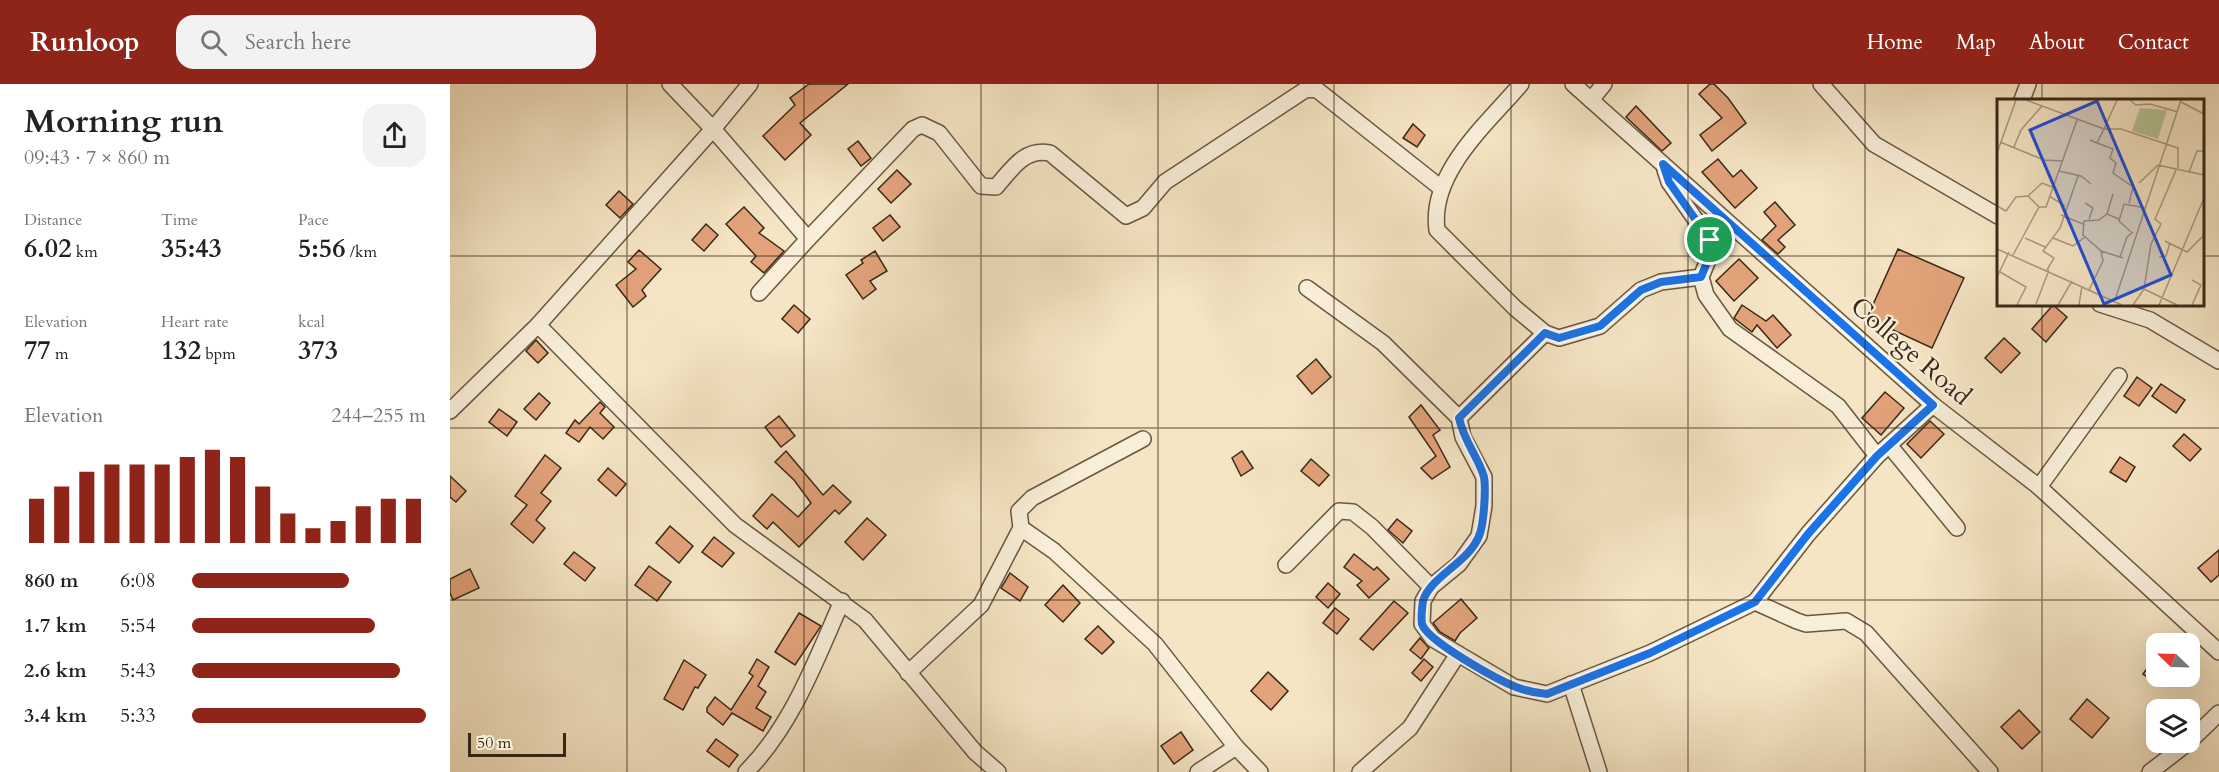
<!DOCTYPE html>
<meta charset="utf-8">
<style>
:root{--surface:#fff;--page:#f2f2f2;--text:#222;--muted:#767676;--accent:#8f2418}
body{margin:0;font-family:Cardo,serif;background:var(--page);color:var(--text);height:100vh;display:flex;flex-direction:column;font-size:22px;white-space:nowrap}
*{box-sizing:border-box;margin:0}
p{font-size:20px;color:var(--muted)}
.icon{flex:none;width:33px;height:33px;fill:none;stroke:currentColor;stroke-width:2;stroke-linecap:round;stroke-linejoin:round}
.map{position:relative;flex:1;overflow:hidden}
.drawer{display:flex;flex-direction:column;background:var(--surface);width:450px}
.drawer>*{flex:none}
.needle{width:39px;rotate:293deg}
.buttons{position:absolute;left:1696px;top:549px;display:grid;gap:12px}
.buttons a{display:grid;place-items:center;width:54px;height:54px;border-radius:12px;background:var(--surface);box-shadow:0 6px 24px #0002;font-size:30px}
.scale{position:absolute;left:18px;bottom:15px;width:98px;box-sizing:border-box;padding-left:6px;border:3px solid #3a2817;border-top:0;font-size:16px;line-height:21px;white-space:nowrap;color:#3a2817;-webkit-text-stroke:4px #f8eed9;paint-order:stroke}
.pin{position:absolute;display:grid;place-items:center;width:51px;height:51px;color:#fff;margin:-26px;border:3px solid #fff;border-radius:50%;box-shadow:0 2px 6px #0007}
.round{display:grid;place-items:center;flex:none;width:63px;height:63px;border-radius:18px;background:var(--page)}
.head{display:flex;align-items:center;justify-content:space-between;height:102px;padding:0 24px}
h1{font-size:33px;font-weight:700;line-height:45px}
.metrics{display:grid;grid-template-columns:repeat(3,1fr);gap:9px;height:102px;padding:6px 24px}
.metrics div{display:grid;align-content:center}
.metrics b{font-size:26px;font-weight:700}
.metrics small{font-size:16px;font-weight:400}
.metrics p{font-size:16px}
.chart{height:168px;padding:12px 24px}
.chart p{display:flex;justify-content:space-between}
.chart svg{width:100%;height:108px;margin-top:6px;stroke:var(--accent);stroke-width:6}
ul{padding:0 24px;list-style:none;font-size:20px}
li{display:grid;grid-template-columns:96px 72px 1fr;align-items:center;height:45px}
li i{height:15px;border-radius:8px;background:var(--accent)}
header{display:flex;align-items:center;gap:36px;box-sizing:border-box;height:84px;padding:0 30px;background:var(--accent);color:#fff}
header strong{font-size:28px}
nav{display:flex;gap:33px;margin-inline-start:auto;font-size:21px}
.search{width:420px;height:54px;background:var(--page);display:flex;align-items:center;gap:15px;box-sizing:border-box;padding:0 21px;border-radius:18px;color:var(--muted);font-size:22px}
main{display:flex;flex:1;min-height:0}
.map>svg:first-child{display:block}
.building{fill:#e3a37b;stroke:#3a2817;stroke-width:1.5}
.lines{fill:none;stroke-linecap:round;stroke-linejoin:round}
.minor-casing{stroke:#695742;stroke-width:18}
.minor{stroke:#f8eed9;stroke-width:15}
.route-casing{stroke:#fff;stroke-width:12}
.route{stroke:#1a73e8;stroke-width:8}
.grid{fill:none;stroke:#3a2817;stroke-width:1.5;stroke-opacity:0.55}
.labels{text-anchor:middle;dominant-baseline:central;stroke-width:4.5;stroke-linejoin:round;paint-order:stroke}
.street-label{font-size:26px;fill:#3a2817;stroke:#f8eed9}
.inset-road{fill:none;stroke:#aa997f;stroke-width:1.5}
.view{fill:#1d4ed8;fill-opacity:0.15;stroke:#1d4ed8;stroke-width:3}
.inset-edge{fill:none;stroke:#3a2817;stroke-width:3}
</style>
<header>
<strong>Runloop</strong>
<div class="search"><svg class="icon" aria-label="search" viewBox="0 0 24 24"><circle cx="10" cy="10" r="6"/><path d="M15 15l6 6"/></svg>Search here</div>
<nav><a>Home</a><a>Map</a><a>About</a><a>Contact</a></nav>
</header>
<main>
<section class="drawer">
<div class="head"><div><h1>Morning run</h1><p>09:43 · 7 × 860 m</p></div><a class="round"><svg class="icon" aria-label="share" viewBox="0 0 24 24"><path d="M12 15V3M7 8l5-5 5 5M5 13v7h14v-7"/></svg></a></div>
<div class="metrics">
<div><p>Distance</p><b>6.02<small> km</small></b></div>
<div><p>Time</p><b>35:43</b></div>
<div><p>Pace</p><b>5:56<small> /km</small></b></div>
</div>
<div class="metrics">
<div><p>Elevation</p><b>77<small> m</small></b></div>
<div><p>Heart rate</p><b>132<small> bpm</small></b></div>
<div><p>kcal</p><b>373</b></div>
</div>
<div class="chart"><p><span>Elevation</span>244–255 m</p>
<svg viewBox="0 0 160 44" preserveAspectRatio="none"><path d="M5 44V26M15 44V21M25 44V15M35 44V12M45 44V12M55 44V12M65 44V9M75 44V6M85 44V9M95 44V21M105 44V32M115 44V38M125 44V35M135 44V29M145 44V26M155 44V26"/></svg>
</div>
<ul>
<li><b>860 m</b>6:08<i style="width:67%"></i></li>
<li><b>1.7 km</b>5:54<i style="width:78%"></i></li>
<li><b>2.6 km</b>5:43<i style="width:89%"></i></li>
<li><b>3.4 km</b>5:33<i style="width:100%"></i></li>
</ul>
</section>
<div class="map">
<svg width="1769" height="688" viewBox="0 0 1769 688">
<rect width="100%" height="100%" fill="#f5e5c4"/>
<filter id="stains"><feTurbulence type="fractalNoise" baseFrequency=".00333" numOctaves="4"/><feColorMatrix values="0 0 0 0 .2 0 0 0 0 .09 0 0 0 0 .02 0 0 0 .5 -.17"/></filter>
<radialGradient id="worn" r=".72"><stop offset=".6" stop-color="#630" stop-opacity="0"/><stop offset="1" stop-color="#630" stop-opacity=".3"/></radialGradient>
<g class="building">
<polygon points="359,0 398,0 350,39 361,51 335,76 313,52 345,21 340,14"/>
<polygon points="1260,0 1264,0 1278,14 1296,39 1262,67 1250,51 1272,34 1249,10"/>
<polygon points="1186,22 1221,59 1212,67 1176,33"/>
<polygon points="963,40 975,51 967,63 953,54"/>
<polygon points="408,57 421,74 411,82 398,65"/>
<polygon points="1268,75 1283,93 1291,86 1307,104 1285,124 1252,88"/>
<polygon points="447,86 461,100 441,119 428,105"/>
<polygon points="169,107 183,120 170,134 156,121"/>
<polygon points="1325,118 1345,141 1328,156 1335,163 1328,170 1312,156 1326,142 1314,128"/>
<polygon points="294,123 314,144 309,149 334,167 314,189 301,178 306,172 276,140"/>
<polygon points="440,131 450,143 433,157 423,144"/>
<polygon points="256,140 268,151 254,167 242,156"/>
<polygon points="1448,165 1514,194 1482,264 1417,234"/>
<polygon points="189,166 211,185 192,206 196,212 183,223 166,201 186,185 178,178"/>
<polygon points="425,167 437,187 420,197 426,205 413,215 396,191 413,179 411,176"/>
<polygon points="1289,175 1308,194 1284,217 1266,197"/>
<polygon points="344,221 360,235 348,249 332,235"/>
<polygon points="1292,221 1316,237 1323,231 1341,251 1327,264 1307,241 1302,248 1284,234"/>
<polygon points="1603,221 1617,233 1596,258 1582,245"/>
<polygon points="1554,254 1570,269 1551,289 1535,274"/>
<polygon points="86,256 98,269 88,279 76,267"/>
<polygon points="866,275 881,293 862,310 847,292"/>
<polygon points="1687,293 1702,304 1689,322 1674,312"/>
<polygon points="1711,300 1735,316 1726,329 1702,312"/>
<polygon points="1435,308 1454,324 1431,351 1412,334"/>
<polygon points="89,309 100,319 86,336 74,325"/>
<polygon points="150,318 155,323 150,329 164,343 153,355 140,343 129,358 116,349 125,336 129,340"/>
<polygon points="971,321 990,346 983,351 1000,383 982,395 971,384 986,372 959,333"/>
<polygon points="49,325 67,338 57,352 39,338"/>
<polygon points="329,332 345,352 331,363 315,343"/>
<polygon points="1480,337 1494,350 1471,374 1457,360"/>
<polygon points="1734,350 1751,365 1740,377 1723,362"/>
<polygon points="336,367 373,411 383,401 401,418 389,430 385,426 349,463 323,438 317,445 303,432 322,410 348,433 361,419 344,396 325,378"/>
<polygon points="792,367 803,384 791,392 782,374"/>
<polygon points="95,371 111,384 91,409 101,417 86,436 95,444 83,459 61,440 77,421 65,412"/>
<polygon points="1670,373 1685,383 1676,398 1660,388"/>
<polygon points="861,375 879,391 869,402 851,387"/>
<polygon points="158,384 176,400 166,412 148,396"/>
<polygon points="0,392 16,407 6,418 0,413"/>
<polygon points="417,434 436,451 413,476 395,458"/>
<polygon points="947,435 962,447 953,459 938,446"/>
<polygon points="220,442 243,462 229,479 206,459"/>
<polygon points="264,453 284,469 272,483 252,468"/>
<polygon points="1769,466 1769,491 1761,498 1748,484"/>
<polygon points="124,468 145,484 135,497 114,480"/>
<polygon points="904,470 924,486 927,483 939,495 919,514 907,501 912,497 894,483"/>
<polygon points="199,482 221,498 207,517 185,501"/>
<polygon points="20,485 29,504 3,516 0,509 0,495"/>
<polygon points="560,489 578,503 570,517 551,504"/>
<polygon points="878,499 890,510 878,524 866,513"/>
<polygon points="613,501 630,519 613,538 595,521"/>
<polygon points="1011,515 1027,534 1010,549 1005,557 990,548 983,539"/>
<polygon points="944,517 958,529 923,566 910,555"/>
<polygon points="885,524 899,535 887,550 873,539"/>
<polygon points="349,529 371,542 345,581 325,568"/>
<polygon points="648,542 664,558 652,570 635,555"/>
<polygon points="970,554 979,564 971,575 960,566"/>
<polygon points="1707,570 1707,600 1693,590"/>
<polygon points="307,575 319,583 308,602 316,608 306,624 321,633 313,647 282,629 273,641 257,628 257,624 265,613 281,626 303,592 299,589"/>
<polygon points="974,575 983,583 971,597 962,589"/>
<polygon points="234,576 256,591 248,604 245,603 233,626 214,615"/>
<polygon points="818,588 838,607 821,626 801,607"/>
<polygon points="1637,615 1659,634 1642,654 1620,635"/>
<polygon points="1569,626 1590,648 1572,665 1551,643"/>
<polygon points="731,648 743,666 724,680 711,662"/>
<polygon points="266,655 288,671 279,683 257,667"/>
</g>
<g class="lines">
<defs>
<g id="minor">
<polyline points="220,0 263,45 300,0"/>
<path d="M1071 0C1037 40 979 89 987 146L1065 224 1095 249 1109 254 1150 242 1191 206 1211 198 1251 193"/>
<polyline points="1123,0 1483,321 1589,403 1769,568"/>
<polyline points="1371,0 1424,60 1548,132"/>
<polyline points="1141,16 1154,0"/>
<polyline points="1572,16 1578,0"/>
<polyline points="1215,86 1219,98 1260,156 1258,176 1251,193 1256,211 1280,245 1388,322 1427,372"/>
<path d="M358 155 463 45 472 41 489 49 531 102 546 103C562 85 574 64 600 69L676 132 693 124 715 98 855 6 866 5 991 104"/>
<polyline points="857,204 933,259 1009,334"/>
<polyline points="1650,220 1700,236 1769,277"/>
<polyline points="88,241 285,441 415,536 525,668 548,688"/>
<polyline points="1095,249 1009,334 1013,353 1034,393 1034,422 1029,452 1009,480 981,503 973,517 972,540 983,555 1064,603 1097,610 1200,569 1305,518 1347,537 1356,540 1396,537 1416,549 1540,688"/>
<polyline points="0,327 88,241 263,45 358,155 309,209"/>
<polyline points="1439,361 1507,444"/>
<polyline points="1589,403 1669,292"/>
<polyline points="571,444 604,467 705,560 786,663 810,688"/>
<polyline points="836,481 889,427 903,428 922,443 981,503"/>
<polyline points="1305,518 1358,450 1427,372 1483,321"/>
<polyline points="458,589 531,521 571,444 569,427 582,414 693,355"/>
<polyline points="1121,600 1149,688"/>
<polyline points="1740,657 1769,629"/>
<path d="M296 688C342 642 366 576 392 517"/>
<polyline points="748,688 786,663"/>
<polyline points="910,688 960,644 1008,570"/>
<polyline points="1700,688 1739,658"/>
</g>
</defs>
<use href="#minor" class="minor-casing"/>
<use href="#minor" class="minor"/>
</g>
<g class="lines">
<defs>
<path id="route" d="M1213 80 1483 321 1427 372 1358 450 1305 518 1200 569 1097 610C1086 609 1076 607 1066 603 1048 596 977 557 972 540 971 535 972 522 973 517 980 493 1019 478 1029 452 1034 441 1036 404 1034 393 1029 374 1014 358 1009 334L1095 249 1109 254 1150 242 1191 206 1211 198 1251 193 1258 176 1260 156 1219 98Z"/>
</defs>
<use href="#route" class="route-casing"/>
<use href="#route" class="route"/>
</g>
<path class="grid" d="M177 0V688M354 0V688M531 0V688M708 0V688M884 0V688M1061 0V688M1238 0V688M1415 0V688M1592 0V16M0 172H1548M1752 172H1769M1592 220V688M0 344H1769M0 516H1769"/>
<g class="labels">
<g class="street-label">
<text transform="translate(1461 267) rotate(41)">College Road</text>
</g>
</g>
<g transform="translate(1547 15)">
<rect width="207" height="207" fill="#f5e5c4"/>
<path d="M143 9 170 11 161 40 135 32Z" fill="#b8c597"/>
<path class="inset-road" d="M29 1 107 30 100 44 93 41M120 1 107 30H124L181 49V69M133 1 139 6 153 5 181 13M184 3 207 15M3 43 47 61 66 62M100 44 116 50 113 59 119 64 116 74 136 88 132 104M17 48 24 31 45 7M0 54 19 1M62 72 84 77 94 85M192 73 200 52H207M142 84 161 66 207 76M52 97 68 107M88 104 96 109 92 120M0 107 9 112 19 98 31 97M42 108 31 97 45 84 55 88M110 115 116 95M64 116 86 125M134 133 122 122 127 105 149 109M28 139 48 148M56 139 76 147 88 138M168 142 190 153 207 136M0 150 125 206M104 152 126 159M16 156 42 108H49L80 21M123 158 130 138 136 133M162 158 169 157 173 144M50 171 57 159 46 152 63 129 81 77M3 173 29 188 20 206M0 178 12 153M147 190 180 206M92 191 106 162 104 152 86 136 87 122 102 121 110 115 122 120M117 204 184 1M39 205 52 171M61 206 75 182M82 206 85 187M136 206 147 190 154 145 164 125 158 120 179 71M162 206 207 99M195 206 204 186 195 181"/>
<path class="view" d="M100 2 174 176 107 205 33 31Z"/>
<rect width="207" height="207" class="inset-edge"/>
</g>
<rect width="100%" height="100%" filter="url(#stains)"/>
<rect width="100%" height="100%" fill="url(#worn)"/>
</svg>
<div class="buttons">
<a><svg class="needle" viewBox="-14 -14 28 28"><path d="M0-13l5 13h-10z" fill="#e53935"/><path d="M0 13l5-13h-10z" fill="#767676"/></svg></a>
<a><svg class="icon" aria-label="layers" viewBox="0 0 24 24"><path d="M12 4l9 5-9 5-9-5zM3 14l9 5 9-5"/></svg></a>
</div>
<div class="scale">50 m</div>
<div class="pin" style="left:1260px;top:156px;background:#1e9e55"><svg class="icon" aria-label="arrive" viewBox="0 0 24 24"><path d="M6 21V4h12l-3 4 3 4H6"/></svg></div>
</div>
</main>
